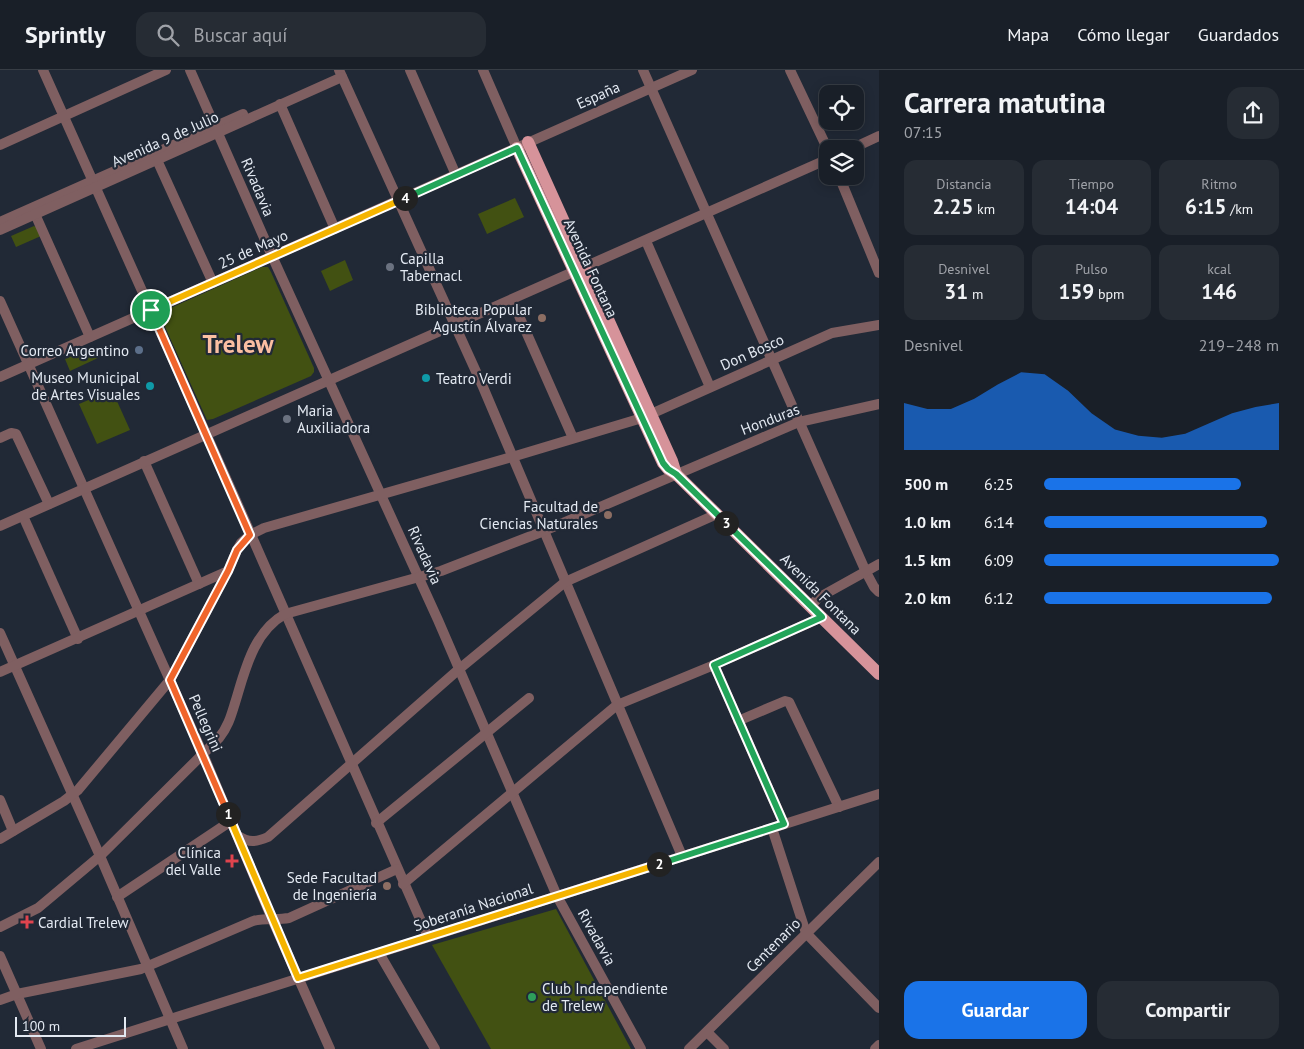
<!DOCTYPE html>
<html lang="es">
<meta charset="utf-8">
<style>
:root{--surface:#191f28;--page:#262c34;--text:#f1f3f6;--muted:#9fa2a8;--line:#373d45;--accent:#1a73e8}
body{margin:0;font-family:"PT Sans",sans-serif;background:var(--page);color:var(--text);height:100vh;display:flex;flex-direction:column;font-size:19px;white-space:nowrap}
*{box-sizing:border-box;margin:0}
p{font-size:16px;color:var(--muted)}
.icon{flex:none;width:28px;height:28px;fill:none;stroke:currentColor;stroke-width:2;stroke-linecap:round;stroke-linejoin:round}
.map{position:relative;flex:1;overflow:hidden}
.drawer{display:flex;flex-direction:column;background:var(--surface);width:425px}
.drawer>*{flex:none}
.controls{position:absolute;left:819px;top:15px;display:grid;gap:10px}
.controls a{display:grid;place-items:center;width:45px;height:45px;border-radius:10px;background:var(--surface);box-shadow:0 2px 12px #0003,0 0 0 1px var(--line);font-size:25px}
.scale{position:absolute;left:15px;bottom:12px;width:111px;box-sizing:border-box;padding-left:5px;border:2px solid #e3e9f2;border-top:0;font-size:14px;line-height:18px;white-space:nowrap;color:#e3e9f2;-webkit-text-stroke:4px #212936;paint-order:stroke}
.pin{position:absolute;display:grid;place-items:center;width:42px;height:42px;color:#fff;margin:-21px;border:2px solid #fff;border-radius:50%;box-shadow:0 1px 5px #0007}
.km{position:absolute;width:25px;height:25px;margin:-12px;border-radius:50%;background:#222;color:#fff;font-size:14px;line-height:25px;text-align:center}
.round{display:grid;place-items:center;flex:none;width:52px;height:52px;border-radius:15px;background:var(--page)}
.head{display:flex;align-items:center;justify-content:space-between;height:85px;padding:0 25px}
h1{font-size:28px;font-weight:700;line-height:38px}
.metrics{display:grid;grid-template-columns:repeat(3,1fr);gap:8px;height:85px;padding:5px 25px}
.metrics div{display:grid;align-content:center;border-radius:12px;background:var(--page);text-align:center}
.metrics b{font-size:21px;font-weight:700}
.metrics small{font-size:14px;font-weight:400}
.metrics p{font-size:14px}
.chart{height:140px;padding:10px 25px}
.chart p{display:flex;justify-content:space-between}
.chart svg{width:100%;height:90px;margin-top:5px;fill:var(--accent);opacity:.7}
.button{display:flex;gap:10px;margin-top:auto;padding:10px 25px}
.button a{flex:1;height:58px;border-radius:15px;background:var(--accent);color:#fff;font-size:20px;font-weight:700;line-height:58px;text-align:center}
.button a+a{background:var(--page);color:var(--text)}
ul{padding:0 25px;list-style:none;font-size:16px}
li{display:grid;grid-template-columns:80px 60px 1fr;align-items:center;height:38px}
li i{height:12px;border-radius:6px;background:var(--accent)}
header{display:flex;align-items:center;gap:30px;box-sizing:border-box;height:70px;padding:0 25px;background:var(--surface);border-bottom:1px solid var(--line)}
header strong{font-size:24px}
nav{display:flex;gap:28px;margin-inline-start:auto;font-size:18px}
.search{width:350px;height:45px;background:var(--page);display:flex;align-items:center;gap:12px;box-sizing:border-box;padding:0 18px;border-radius:15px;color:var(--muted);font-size:19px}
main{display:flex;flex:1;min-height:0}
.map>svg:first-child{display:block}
.green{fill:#425112}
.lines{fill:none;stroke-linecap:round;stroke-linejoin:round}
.minor{stroke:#7f5f61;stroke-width:10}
.major{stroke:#d6939a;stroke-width:12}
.split-1-casing{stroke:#fff;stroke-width:10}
.split-2-casing{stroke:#fff;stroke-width:10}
.split-3-casing{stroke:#fff;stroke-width:10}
.split-4-casing{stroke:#fff;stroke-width:10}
.split-5-casing{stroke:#fff;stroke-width:10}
.split-1{stroke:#f0652b;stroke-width:6}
.split-2{stroke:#f5b400;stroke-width:6}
.split-3{stroke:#22a559;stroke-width:6}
.split-4{stroke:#22a559;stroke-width:6}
.split-5{stroke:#f5b400;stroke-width:6}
.worship-dot{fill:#6b7280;stroke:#212936;stroke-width:2}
.education-dot{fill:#8d6e63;stroke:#212936;stroke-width:2}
.service-dot{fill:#5c6f8a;stroke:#212936;stroke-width:2}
.culture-dot{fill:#0f9aa8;stroke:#212936;stroke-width:2}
.health-dot{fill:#e0444e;stroke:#212936;stroke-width:2}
.leisure-dot{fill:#2e9e5b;stroke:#212936;stroke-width:2}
.labels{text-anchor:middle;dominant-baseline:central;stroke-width:4.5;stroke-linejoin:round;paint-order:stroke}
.street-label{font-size:15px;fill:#e3e9f2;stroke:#212936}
.poi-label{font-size:15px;fill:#e3e9f2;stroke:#212936;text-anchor:end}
.town-label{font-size:25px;font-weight:bold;fill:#fbbfa2;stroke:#212936}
</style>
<header>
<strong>Sprintly</strong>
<div class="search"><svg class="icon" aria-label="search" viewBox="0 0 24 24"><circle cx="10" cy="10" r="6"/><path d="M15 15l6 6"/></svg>Buscar aquí</div>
<nav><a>Mapa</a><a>Cómo llegar</a><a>Guardados</a></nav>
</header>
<main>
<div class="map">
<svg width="879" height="979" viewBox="0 0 879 979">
<rect width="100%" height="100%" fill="#212936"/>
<g class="green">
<polygon points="515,128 524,147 487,164 478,144"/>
<polygon points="34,156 38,158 41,166 16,177 11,166"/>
<polygon points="345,190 353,210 330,221 321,201"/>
<polygon points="262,197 268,197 271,202 314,298 314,302 311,306 213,349 207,350 161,248 161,244 164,241"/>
<polygon points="93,277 98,288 70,301 65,289"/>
<polygon points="112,320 130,360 97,374 79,334"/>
<polygon points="556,839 631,979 491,979 432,875"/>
</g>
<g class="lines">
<g class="minor">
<polyline points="43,0 234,426 428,867"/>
<polyline points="190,0 272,186 438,550 557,826 641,979"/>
<polyline points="339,0 483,317 682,786"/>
<polyline points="410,0 456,105"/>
<polyline points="483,0 517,78"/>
<polyline points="643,0 866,502 874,517 879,522"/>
<polyline points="790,0 828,80"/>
<polyline points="280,34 335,159"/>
<polyline points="0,75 166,0"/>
<polyline points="851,79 879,66"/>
<polyline points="157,90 213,213"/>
<polyline points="839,106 879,203"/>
<polyline points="35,144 90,267"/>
<polyline points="0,152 243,44"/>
<polyline points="0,160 342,7"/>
<polyline points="646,171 710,317"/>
<polyline points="512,230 573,368"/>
<polyline points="0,231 203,684 272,849 330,979"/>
<polyline points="0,307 692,0"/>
<polyline points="0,368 11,363 16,364 49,434"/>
<polyline points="144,391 199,514"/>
<polyline points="23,446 78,569"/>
<polyline points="0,456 828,89"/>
<polyline points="811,536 818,528 879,494"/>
<polyline points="0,563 100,786 183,979"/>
<polyline points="714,595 784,754"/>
<polyline points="0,602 228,501"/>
<polyline points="738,651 785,631 789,632 839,737"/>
<polyline points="0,730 13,761"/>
<polyline points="376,753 529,628"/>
<polyline points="772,758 806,863 879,938"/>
<path d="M238 766C249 773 256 772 268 767L458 600 565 512 717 444"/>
<polyline points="0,769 64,731 78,720 170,610 228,501 237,480 241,473 250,465 264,458 512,387 642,348 832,263 879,255"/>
<polyline points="403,814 617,635 714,595 822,547"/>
<polyline points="117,827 231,751"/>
<path d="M0 857 38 838 100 786 219 668C228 657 231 646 235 633 245 601 253 562 285 544L441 501 544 461 799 352 879 334"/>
<polyline points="379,883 435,979"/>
<polyline points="0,886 41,979"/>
<path d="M0 930 17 924 141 899 253 851C266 848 277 850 289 848L397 799"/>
<polyline points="707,962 724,979"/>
<polyline points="76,979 879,724"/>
<polyline points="689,979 879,792"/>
<polyline points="875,979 879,975"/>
</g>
<g class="major">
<polyline points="528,72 672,391 676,404"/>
<polyline points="517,78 663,393 668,399 676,404 879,604"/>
</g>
</g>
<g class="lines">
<defs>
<polyline id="split-1" points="151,240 250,465 237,480 228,501 170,610 228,744"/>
<polyline id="split-2" points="228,744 298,908 659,794"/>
<polyline id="split-3" points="659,794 784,754 714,595 822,547 726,453"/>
<polyline id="split-4" points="405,128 517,78 663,393 668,399 676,404 726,453"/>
<polyline id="split-5" points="151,240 405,128"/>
</defs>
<use href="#split-1" class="split-1-casing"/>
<use href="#split-2" class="split-2-casing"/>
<use href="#split-3" class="split-3-casing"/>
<use href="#split-4" class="split-4-casing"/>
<use href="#split-5" class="split-5-casing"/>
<use href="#split-1" class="split-1"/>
<use href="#split-2" class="split-2"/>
<use href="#split-3" class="split-3"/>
<use href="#split-4" class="split-4"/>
<use href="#split-5" class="split-5"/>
</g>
<g class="worship-dot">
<circle cx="390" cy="197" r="5"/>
<circle cx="287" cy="349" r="5"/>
</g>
<g class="education-dot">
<circle cx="542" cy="248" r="5"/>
<circle cx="608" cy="445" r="5"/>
<circle cx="387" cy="816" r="5"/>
</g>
<circle class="service-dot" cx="139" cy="280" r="5"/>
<g class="culture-dot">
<circle cx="426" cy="308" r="5"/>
<circle cx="150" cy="316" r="5"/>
</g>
<g class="health-dot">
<path d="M229.5 783.5h5v5h5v5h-5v5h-5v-5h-5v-5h5z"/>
<path d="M24.5 844.5h5v5h5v5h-5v5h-5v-5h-5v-5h5z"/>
</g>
<circle class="leisure-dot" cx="532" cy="927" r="5"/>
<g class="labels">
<g class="street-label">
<text transform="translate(598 25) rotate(-24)">España</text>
<text transform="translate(165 69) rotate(-24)">Avenida 9 de Julio</text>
<text transform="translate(258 117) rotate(67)">Rivadavia</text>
<text transform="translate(253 179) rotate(-24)">25 de Mayo</text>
<text transform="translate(591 198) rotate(65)">Avenida Fontana</text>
<text transform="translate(752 282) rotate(-24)">Don Bosco</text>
<text transform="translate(770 349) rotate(-21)">Honduras</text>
<text transform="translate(425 485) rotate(66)">Rivadavia</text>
<text transform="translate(821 524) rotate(45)">Avenida Fontana</text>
<text transform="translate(206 653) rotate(66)">Pellegrini</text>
<text transform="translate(473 837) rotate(-18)">Soberanía Nacional</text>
<text transform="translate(597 867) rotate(61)">Rivadavia</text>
<text transform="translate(773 875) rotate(-45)">Centenario</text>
</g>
<g class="poi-label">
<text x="400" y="188" text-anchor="start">Capilla<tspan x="400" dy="17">Tabernacl</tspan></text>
<text x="532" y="239">Biblioteca Popular<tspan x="532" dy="17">Agustín Álvarez</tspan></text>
<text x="129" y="280">Correo Argentino</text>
<text x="140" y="307">Museo Municipal<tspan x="140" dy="17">de Artes Visuales</tspan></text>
<text x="436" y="308" text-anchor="start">Teatro Verdi</text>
<text x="297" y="340" text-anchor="start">Maria<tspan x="297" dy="17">Auxiliadora</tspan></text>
<text x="598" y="436">Facultad de<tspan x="598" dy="17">Ciencias Naturales</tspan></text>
<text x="221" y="782">Clínica<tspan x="221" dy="17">del Valle</tspan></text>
<text x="377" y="807">Sede Facultad<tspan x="377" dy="17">de Ingeniería</tspan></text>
<text x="38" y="852" text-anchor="start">Cardial Trelew</text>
<text x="542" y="918" text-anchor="start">Club Independiente<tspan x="542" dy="17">de Trelew</tspan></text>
</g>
<g class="town-label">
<text x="238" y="274">Trelew</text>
</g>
</g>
</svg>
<div class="controls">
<a><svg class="icon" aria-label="locate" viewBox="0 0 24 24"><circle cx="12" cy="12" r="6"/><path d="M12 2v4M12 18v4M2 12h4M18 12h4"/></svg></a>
<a><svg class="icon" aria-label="layers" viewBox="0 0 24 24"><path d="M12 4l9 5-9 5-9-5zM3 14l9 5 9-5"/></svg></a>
</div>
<div class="scale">100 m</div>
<div class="pin" style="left:151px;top:240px;background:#1e9e55"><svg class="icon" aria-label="arrive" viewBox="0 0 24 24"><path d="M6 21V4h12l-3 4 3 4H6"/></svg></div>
<b class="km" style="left:228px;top:744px">1</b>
<b class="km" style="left:659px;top:794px">2</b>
<b class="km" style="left:726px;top:453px">3</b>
<b class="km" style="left:405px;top:128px">4</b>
</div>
<section class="drawer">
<div class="head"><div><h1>Carrera matutina</h1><p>07:15</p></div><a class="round"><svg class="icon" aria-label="share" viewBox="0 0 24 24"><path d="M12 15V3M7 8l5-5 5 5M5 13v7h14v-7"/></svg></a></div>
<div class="metrics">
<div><p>Distancia</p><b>2.25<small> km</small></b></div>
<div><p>Tiempo</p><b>14:04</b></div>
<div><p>Ritmo</p><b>6:15<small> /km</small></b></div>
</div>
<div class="metrics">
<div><p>Desnivel</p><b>31<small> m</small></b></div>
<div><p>Pulso</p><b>159<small> bpm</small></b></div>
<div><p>kcal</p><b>146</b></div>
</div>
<div class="chart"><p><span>Desnivel</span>219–248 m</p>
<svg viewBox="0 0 160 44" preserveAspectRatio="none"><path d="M0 44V21L10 24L20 24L30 19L40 12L50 6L60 7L70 15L80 26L90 34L100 37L110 38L120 36L130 31L140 26L150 23L160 21V44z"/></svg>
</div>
<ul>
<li><b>500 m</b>6:25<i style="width:84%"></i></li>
<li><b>1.0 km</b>6:14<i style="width:95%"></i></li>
<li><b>1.5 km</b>6:09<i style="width:100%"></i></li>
<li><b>2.0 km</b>6:12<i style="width:97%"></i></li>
</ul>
<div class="button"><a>Guardar</a><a>Compartir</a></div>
</section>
</main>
